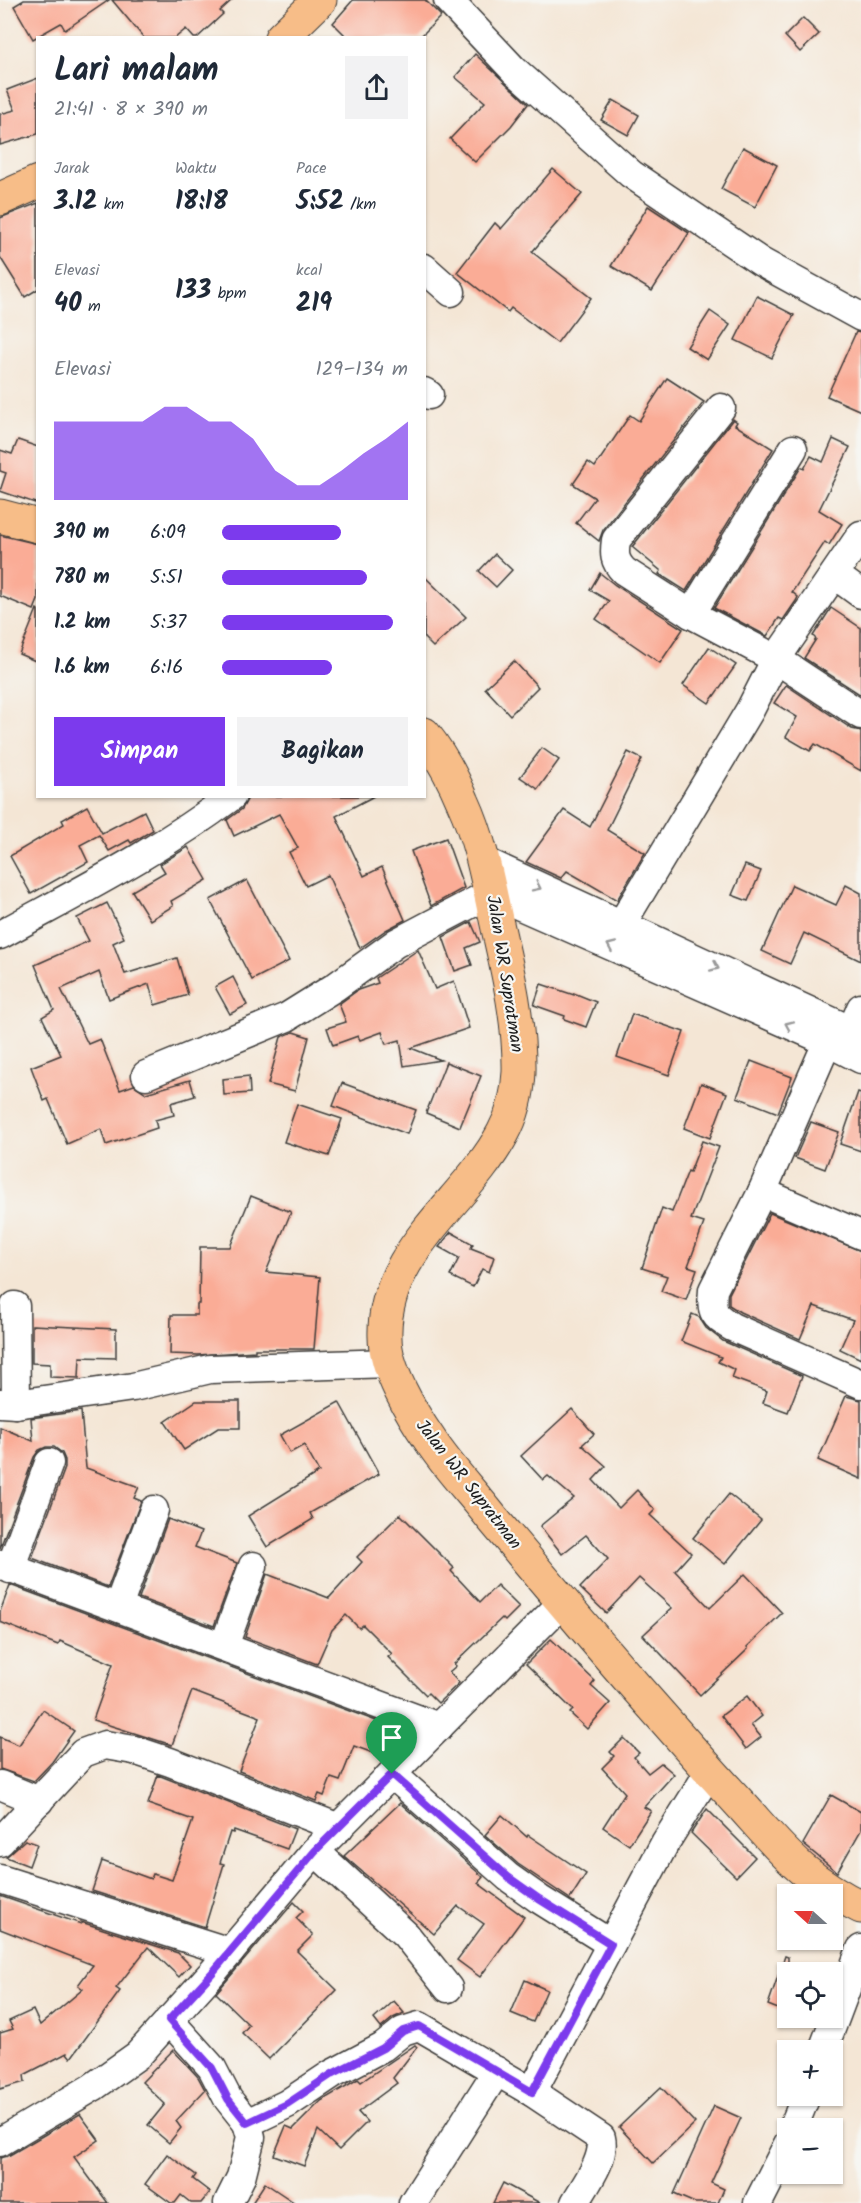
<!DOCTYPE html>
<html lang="id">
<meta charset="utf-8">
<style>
:root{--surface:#fff;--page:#f2f2f3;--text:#1f2937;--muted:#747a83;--accent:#7c3aed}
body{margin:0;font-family:Kalam,sans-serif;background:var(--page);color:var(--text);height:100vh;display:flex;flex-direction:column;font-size:22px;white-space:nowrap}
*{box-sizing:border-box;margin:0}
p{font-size:20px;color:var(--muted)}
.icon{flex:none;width:33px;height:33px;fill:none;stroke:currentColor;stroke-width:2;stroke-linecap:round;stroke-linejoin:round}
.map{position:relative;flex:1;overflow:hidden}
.side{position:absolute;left:36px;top:36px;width:390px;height:762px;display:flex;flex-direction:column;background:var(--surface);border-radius:0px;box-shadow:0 2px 4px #0004}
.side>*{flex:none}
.needle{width:39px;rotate:291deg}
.controls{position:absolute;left:777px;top:1884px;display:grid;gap:12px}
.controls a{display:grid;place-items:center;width:66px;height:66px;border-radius:0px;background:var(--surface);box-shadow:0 2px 4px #0004;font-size:30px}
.pin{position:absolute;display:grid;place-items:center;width:51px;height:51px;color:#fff;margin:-62px -26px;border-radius:50% 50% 50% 0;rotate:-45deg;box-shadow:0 0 6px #0007}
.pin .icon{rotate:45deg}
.round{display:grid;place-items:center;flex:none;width:63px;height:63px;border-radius:0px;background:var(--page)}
.head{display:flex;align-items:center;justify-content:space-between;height:102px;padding:0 18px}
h1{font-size:33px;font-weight:700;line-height:45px}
.stats{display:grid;grid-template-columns:repeat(3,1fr);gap:9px;height:102px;padding:6px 18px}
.stats div{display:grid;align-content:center}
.stats b{font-size:26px;font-weight:700}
.stats small{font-size:16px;font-weight:400}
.stats p{font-size:16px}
.chart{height:168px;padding:12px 18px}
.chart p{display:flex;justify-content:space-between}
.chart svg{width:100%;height:108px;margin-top:6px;fill:var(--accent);opacity:.7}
.primary-button{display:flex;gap:12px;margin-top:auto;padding:12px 18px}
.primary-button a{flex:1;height:69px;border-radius:0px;background:var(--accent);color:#fff;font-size:24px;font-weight:700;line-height:69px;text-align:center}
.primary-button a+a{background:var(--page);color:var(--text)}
ul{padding:0 18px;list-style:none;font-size:20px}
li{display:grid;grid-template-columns:96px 72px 1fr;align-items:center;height:45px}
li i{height:15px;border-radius:8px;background:var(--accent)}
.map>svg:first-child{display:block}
.building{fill:#faac96}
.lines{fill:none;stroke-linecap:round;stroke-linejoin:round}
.minor-casing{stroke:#3c3a38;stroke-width:31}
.highway-casing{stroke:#3c3a38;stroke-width:35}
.minor{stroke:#fff;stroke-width:28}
.highway{stroke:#f7bd88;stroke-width:33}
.oneway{stroke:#999}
.route-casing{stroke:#fff;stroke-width:12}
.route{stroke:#7c3aed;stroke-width:8}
.labels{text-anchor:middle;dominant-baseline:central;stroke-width:4.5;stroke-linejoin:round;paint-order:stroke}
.street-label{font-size:18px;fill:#1c1c1c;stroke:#f6f6f2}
</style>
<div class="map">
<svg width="861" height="2203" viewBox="0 0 861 2203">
<rect width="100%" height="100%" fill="#f6f6f2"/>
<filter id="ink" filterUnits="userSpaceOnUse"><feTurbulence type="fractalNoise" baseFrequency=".0167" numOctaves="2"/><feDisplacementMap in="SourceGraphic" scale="12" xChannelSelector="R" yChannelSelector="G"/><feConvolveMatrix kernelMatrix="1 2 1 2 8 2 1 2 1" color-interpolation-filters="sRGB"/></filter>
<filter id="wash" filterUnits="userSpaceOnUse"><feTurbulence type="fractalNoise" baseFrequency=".008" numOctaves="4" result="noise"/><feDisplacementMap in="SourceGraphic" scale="24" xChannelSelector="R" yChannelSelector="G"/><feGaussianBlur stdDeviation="1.35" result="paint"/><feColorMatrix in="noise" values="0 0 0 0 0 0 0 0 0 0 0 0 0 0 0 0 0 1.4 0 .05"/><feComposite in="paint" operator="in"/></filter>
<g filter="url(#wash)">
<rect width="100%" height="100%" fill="#f4e6d5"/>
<g id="blocks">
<g class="building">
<polygon points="24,0 109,0 65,30 61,23 33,39 14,6"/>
<polygon points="112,0 232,0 220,11 223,14 197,38 194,38 186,29 175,38 144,38"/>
<polygon points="353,0 425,0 441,16 419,38 348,38 333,23"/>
<polygon points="803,18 819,34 800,52 785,36"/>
<polygon points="475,54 528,104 511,126 475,162 450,139 485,102 455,77"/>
<polygon points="38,78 38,134 0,145 0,114 15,110 7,90"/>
<polygon points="613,100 639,115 628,135 601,120"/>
<polygon points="743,147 777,165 755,207 721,189"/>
<polygon points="553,169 582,194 532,252 591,298 557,343 511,308 508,312 457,272 495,223 501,229"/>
<polygon points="38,203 38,289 25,297 0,257 0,218"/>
<polygon points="648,206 689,233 652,291 611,266"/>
<polygon points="757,296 794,315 772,358 735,340"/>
<polygon points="710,311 730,325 707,360 687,347"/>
<polygon points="856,332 861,333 861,411 827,396"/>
<polygon points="667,378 704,402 603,530 599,541 576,523 595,498 573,484 588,462 595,467 630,415 639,421"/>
<polygon points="733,419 737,422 735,425 773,449 686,591 659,574 661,571 632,547"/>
<polygon points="833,439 850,447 819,510 842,524 829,545 825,542 792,592 798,597 796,601 783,620 779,618 767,636 714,608 801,467 804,469 811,456 823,462"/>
<polygon points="18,440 38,447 38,504 0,491 6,473 0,471 0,450 12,454"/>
<polygon points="0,535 38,544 38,600 34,610 0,596"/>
<polygon points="495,554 512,570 496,587 479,571"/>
<polygon points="600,573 615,585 683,629 660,663 596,619 609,601 590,590"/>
<polygon points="424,576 466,617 433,647 424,638"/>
<polygon points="831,608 861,628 861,695 804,658 816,639 813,636"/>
<polygon points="37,609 38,610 38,662 19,654"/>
<polygon points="709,647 736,665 709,703 683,685"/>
<polygon points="514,661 538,687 510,715 485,688"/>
<polygon points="786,685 852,729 861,731 861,771 815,744 810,751 786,737 797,717 774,703"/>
<polygon points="542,748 559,760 538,789 520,777"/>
<polygon points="628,752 642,759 607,830 645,853 617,900 567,871 561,878 526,862 564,810 590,827"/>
<polygon points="251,796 374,796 336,816 364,876 382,867 405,920 386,930 360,948 328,875 306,886 289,852 298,848 279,814 234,836 227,820 242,809 248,798"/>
<polygon points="87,806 102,833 144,811 153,830 131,843 129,840 109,851 99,835 80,845 88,862 31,894 10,856 64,824 62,820"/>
<polygon points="446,838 464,888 431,906 411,851"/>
<polygon points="188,847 207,880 171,901 173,906 150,920 132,891 165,872 160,864"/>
<polygon points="745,865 761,871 748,901 732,895"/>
<polygon points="247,880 289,961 252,980 210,900"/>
<polygon points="792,885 836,905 846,885 861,893 861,961 804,933 790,964 762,951"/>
<polygon points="107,903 124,938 113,943 125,974 177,958 188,995 155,1005 149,984 109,999 99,972 61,989 88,1044 100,1039 120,1090 134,1085 146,1093 190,1080 195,1096 171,1103 174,1115 155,1120 157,1128 106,1145 101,1129 67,1144 48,1099 44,1101 31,1067 61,1055 42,1017 54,1010 35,965 89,941 77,918"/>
<polygon points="471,922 480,942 466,948 472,965 455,971 443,937"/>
<polygon points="418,950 435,989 454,981 469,1028 411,1048 441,1060 404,1066 400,1040 386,1044 382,1032 360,1040 358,1036 333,1045 327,1028 346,1022 339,1004 358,990 378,983 376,978"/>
<polygon points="233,977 247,1005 230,1014 215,987"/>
<polygon points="541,984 574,995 574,993 596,1002 586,1027 564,1019 565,1016 534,1005"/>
<polygon points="632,1014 684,1032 669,1075 617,1057"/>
<polygon points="293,1032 309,1037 295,1091 268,1084 281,1037"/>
<polygon points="751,1061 792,1077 778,1113 737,1097"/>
<polygon points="446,1062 481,1076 460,1127 426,1113"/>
<polygon points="249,1076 250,1093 224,1095 223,1079"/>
<polygon points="342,1083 416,1110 407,1134 333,1106"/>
<polygon points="701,1083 727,1093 710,1138 684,1128"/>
<polygon points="858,1092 861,1093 861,1151 840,1144"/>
<polygon points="297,1104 342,1119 329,1156 284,1142"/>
<polygon points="811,1122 839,1132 825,1169 795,1158"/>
<polygon points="702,1141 719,1147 691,1219 704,1223 688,1266 697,1269 686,1300 661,1291 667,1276 642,1268 662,1208 672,1212 688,1171 690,1172"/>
<polygon points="251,1196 291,1212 266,1272 320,1277 314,1349 255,1349 255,1351 198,1355 170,1354 171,1315 197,1315 197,1304 199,1304 200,1247 230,1247"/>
<polygon points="770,1213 861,1251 861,1359 840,1349 853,1320 814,1306 800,1339 740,1312 729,1305 729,1294"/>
<polygon points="451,1232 473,1244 471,1248 494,1257 489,1272 482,1269 473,1287 450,1276 459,1258 439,1247"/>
<polygon points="692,1314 699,1317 706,1328 723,1341 802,1376 788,1412 763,1403 767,1391 732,1378 735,1370 718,1362 721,1357 681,1341"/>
<polygon points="32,1325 116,1329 116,1358 80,1357 79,1378 50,1377 50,1364 32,1363"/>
<polygon points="846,1396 861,1400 861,1479 818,1460"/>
<polygon points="196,1401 240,1401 240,1428 218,1428 184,1450 165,1422"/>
<polygon points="339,1402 379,1474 310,1513 313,1519 267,1547 248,1516 319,1472 304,1445 290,1453 280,1435"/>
<polygon points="572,1409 594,1434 582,1445 606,1466 593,1480 619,1508 637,1490 655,1510 650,1515 691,1553 675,1571 710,1608 745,1574 782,1613 747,1647 748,1649 700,1695 643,1635 672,1608 639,1578 606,1613 580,1588 608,1559 586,1535 562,1554 540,1526 574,1498 548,1476 543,1480 521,1456"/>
<polygon points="81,1411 86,1468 139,1487 134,1498 141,1501 108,1587 32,1558 65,1468 65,1460 62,1453 54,1447 46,1447 39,1450 34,1457 0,1548 0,1427 33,1441 31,1418"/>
<polygon points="729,1494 761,1520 725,1564 693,1538"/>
<polygon points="400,1514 454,1568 451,1571 480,1602 497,1585 519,1607 505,1621 502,1618 454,1664 456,1666 449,1672 459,1683 438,1703 428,1693 426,1695 388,1657 392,1654 363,1625 359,1628 346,1615 332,1630 317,1664 245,1637 267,1574 329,1598 362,1562 357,1557"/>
<polygon points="168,1519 201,1532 195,1547 237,1563 214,1626 139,1598"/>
<polygon points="10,1585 395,1728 384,1757 354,1746 340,1781 331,1778 324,1796 319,1794 316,1801 239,1771 260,1717 192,1691 172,1745 93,1720 113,1664 60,1641 58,1645 0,1622 0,1612"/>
<polygon points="551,1639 595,1681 591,1686 610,1703 587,1729 570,1713 573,1710 526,1664"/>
<polygon points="747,1696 762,1716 751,1725 761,1737 746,1749 721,1716"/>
<polygon points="43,1710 74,1731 52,1762 34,1781 0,1769 0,1737 19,1745"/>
<polygon points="624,1738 639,1753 634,1757 648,1773 661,1763 674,1774 644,1807 651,1811 629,1845 603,1827 625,1793 602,1768 614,1756 610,1752"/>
<polygon points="158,1775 295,1829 287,1849 234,1830 233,1833 230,1832 220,1863 224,1864 205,1927 92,1891 102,1861 151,1879 153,1874 172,1880 193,1820 148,1804"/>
<polygon points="831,1795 861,1812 861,1830 837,1872 803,1844"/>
<polygon points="400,1803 483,1877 478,1883 524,1917 480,1977 457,1960 484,1924 458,1906 434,1934 344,1856"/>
<polygon points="707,1809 755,1857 736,1877 691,1833"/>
<polygon points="502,1815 527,1837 528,1835 586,1874 570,1899 518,1864 485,1835"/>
<polygon points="25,1840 37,1844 29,1866 6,1857"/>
<polygon points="0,1896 81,1924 81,1922 178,1953 190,1965 179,1977 148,1947 116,1988 120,1991 71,2058 67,2053 24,2075 25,2082 0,2089 0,2033 13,2029 9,2021 33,2010 40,2025 83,1989 78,1985 93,1965 0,1929"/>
<polygon points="294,1902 303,1911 296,1918 313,1935 297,1951 337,1990 269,2059 242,2033 249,2025 216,1993"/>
<polygon points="785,1956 788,1957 788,2013 768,2005"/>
<polygon points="525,1980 547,1990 533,2022 511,2013"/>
<polygon points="394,2001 404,2013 393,2018 381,2028 374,2019"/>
<polygon points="415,2045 417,2047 393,2078 397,2083 358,2112 367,2122 339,2150 318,2130 304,2166 274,2155 286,2126 293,2129 321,2101 358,2079 361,2082"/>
<polygon points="173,2050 198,2077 205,2090 176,2121 181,2128 169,2143 148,2125 165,2104 142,2082"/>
<polygon points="661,2087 695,2123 653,2163 619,2127"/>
<polygon points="714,2106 741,2118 711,2183 724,2189 718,2203 695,2203 674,2194"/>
<polygon points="80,2114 99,2140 74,2157 108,2203 0,2203 0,2158 8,2156"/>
<polygon points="167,2154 196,2175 193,2179 210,2192 201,2203 191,2203 181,2195 175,2203 171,2203 145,2184"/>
<polygon points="265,2183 295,2203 252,2203"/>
<polygon points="503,2183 540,2203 493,2203"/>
</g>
</g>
</g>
<g filter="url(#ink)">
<use href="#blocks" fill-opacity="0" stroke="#3c3a38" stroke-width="1.5"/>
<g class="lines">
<defs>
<g id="minor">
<polyline points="448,0 514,70 631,174 761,262 861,317"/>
<polyline points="424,268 451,292"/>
<polyline points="424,392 429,395"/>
<path d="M721 408 616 540C614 554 614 561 624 571L691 614 776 659 861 715"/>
<polyline points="835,575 861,594"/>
<polyline points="691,614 793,449"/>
<polyline points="484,861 861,1035"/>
<polyline points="621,925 750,710 776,659 861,535"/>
<path d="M0 935C78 892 160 851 232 796"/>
<path d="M827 1043 762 1192 713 1290C711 1313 713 1315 732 1327L861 1384"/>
<polyline points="844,1048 861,1008"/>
<polyline points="146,1075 287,1017 335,987 396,943 491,893 818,1037 861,1059"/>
<polyline points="762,1192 861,1235"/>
<polyline points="15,1306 16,1404"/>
<polyline points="0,1403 16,1404 133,1387 210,1369 390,1363"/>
<polyline points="0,1564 439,1727"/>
<polyline points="10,1569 49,1463"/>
<polyline points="118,1607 154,1510"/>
<polyline points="224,1646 253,1566"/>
<polyline points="392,1774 508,1877 539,1899 611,1944"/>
<polyline points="0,1785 39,1801"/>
<polyline points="0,1842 83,1753 105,1745 134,1750 170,1762 339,1828"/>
<polyline points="315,1851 406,1935 448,1988"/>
<polyline points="0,1879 230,1952"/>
<polyline points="169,2020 212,2068 228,2099 247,2123 251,2137 241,2177 228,2203"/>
<polyline points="823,2050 861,1949"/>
<polyline points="532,2092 665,1843 710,1771"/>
<path d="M247 2123 287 2104 332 2074 383 2047 403 2031 419 2026 532 2092 601 2138C606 2159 585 2185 575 2203"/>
<polyline points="793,2128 806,2096"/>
<polyline points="0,2142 93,2087 138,2055 213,1972 315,1851 562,1603"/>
<polyline points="413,2203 497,2071"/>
<polyline points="758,2203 788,2144"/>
</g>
<g id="highway">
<polyline points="281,38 320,0"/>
<polyline points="0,199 38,182"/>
<polyline points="0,516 38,526"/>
<path d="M424 734C441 755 453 778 463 802 481 841 488 883 497 924 508 972 520 1023 519 1072 518 1092 513 1115 503 1133 467 1201 382 1252 385 1337 385 1369 412 1414 430 1440 448 1468 472 1492 492 1518 539 1574 586 1630 634 1685 670 1726 706 1767 743 1807 762 1828 780 1850 802 1869 820 1884 840 1897 861 1907"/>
</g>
</defs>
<use href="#minor" class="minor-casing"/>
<use href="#highway" class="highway-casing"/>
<use href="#minor" class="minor"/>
<use href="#highway" class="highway"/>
</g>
<defs><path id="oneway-chevron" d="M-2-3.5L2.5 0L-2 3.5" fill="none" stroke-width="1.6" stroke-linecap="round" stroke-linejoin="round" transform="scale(1.5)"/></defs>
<g class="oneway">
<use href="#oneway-chevron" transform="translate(537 887) rotate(26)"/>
<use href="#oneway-chevron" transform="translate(611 946) rotate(-156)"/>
<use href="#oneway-chevron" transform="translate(715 967) rotate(24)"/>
<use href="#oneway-chevron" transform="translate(789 1025) rotate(-156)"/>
</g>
</g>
<g class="lines" filter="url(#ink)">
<defs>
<polygon id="route" points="392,1774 508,1877 539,1899 611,1944 532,2092 419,2026 403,2031 383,2048 332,2074 287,2104 247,2123 228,2099 212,2068 169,2020 213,1972 315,1851"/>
</defs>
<use href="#route" class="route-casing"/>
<use href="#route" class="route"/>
</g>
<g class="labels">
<g class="street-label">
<text transform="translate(504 974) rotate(81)">Jalan WR Supratman</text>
<text transform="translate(468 1485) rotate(52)">Jalan WR Supratman</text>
</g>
</g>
</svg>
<div class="controls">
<a><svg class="needle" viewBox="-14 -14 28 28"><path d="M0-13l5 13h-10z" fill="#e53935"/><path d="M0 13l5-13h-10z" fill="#747a83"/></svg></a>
<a><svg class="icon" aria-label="locate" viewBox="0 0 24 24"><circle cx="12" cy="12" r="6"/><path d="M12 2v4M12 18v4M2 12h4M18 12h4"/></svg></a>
<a>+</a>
<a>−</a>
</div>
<div class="pin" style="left:392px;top:1774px;background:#1e9e55"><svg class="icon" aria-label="arrive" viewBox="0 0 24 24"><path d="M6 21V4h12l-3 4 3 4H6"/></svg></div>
<section class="side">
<div class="head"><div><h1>Lari malam</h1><p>21:41 · 8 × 390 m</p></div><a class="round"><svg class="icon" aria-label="share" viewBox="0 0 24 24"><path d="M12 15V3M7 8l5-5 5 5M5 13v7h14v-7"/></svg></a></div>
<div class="stats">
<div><p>Jarak</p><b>3.12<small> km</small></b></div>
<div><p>Waktu</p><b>18:18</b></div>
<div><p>Pace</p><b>5:52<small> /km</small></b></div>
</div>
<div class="stats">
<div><p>Elevasi</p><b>40<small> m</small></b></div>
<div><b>133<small> bpm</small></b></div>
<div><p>kcal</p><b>219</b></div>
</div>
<div class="chart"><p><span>Elevasi</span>129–134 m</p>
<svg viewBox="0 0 160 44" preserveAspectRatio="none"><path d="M0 44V12L10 12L20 12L30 12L40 12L50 6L60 6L70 12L80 12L90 19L100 32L110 38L120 38L130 32L140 25L150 19L160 12V44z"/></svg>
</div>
<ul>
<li><b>390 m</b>6:09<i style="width:64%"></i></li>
<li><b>780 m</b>5:51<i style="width:78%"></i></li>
<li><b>1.2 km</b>5:37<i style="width:92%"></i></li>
<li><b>1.6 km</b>6:16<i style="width:59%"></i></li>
</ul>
<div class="primary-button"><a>Simpan</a><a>Bagikan</a></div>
</section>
</div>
